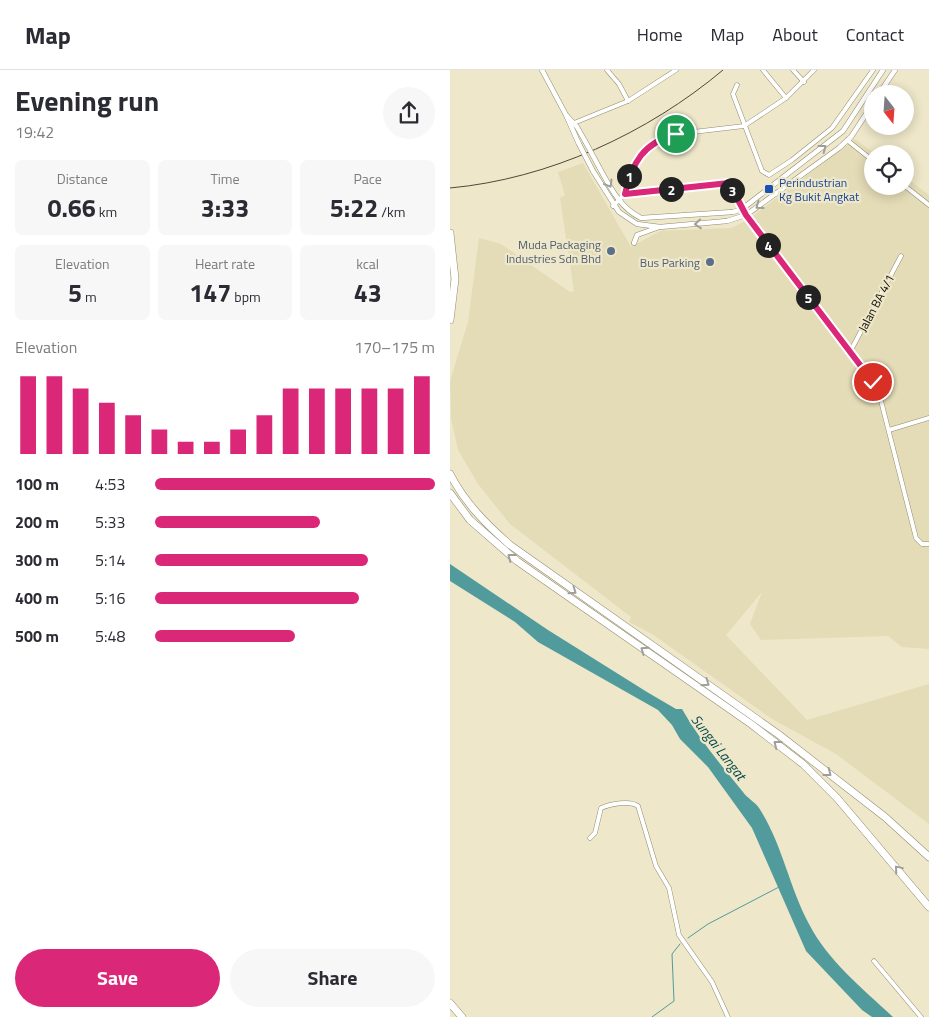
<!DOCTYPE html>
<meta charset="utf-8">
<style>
:root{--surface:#fff;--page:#f7f7f7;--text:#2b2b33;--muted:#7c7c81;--line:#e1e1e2;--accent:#db2777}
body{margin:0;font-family:"Titillium Web",sans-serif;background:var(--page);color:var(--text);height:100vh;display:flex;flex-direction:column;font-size:19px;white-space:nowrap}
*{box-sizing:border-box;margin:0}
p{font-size:16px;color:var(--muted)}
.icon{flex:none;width:28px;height:28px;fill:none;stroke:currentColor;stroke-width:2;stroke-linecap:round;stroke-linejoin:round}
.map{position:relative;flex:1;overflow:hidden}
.sheet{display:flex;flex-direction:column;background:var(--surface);width:450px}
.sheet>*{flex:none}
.needle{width:32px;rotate:163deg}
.tools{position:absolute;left:414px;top:15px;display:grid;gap:10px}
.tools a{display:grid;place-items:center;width:50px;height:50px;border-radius:50%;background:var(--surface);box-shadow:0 2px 12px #0003;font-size:25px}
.pin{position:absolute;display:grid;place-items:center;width:42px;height:42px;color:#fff;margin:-21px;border:2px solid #fff;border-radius:50%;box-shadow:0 1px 5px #0007}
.km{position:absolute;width:25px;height:25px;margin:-12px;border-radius:50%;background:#222;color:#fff;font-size:14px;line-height:25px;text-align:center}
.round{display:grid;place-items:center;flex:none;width:52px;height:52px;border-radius:26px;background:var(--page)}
.head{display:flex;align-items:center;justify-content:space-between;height:85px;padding:0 15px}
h1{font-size:28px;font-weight:700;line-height:38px}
.figures{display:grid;grid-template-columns:repeat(3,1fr);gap:8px;height:85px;padding:5px 15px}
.figures div{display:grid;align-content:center;border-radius:8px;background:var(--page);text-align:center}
.figures b{font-size:25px;font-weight:700}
.figures small{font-size:14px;font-weight:400}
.figures p{font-size:14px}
.chart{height:140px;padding:10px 15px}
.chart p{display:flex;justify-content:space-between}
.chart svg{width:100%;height:90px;margin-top:5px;stroke:var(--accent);stroke-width:6}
.primary-button{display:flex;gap:10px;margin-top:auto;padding:10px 15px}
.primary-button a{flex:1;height:58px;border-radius:30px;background:var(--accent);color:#fff;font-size:20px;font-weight:700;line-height:58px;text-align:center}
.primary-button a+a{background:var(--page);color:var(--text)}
ul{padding:0 15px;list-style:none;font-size:16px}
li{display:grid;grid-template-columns:80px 60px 1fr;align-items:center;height:38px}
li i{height:12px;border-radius:6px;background:var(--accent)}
header{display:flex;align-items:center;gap:30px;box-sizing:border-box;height:70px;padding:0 25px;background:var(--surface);border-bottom:1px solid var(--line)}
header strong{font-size:24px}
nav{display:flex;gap:28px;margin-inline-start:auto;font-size:18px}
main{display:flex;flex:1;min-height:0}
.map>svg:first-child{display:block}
.built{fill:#e4dcb7}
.water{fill:#519b9c}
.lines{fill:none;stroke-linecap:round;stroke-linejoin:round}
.stream{stroke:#519b9c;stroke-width:1}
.minor-casing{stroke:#928c70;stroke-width:5}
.tertiary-casing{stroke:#928c70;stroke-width:5.5}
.motorway-casing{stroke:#928c70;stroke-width:8}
.minor{stroke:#fff;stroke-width:4}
.tertiary{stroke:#fff;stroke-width:4.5}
.motorway{stroke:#fff;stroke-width:7}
.rail{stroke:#4d493b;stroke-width:1}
.tertiary-bridge-casing{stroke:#928c70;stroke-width:5.5;stroke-linecap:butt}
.tertiary-bridge{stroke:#fff;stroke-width:4.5}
.oneway{stroke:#9f9e9b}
.route-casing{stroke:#fff;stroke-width:10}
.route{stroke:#db2777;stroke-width:6}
.transit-dot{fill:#1a4fb4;stroke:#eee7c9;stroke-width:2}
.service-dot{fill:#5c6f8a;stroke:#eee7c9;stroke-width:2}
.labels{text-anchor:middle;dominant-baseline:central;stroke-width:4.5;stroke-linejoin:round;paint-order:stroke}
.transit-label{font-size:12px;fill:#164399;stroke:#eee7c9;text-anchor:start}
.service-label{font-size:12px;fill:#4e5e75;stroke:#eee7c9;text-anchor:end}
.street-label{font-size:12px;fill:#0f0c04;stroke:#eee7c9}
.water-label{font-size:14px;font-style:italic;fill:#02494b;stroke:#eee7c9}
</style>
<header>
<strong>Map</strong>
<nav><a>Home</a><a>Map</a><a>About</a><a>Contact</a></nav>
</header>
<main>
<section class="sheet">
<div class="head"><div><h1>Evening run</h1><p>19:42</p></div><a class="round"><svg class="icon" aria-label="share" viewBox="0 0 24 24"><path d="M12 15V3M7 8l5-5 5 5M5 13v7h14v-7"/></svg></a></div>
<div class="figures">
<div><p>Distance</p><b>0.66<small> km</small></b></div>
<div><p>Time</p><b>3:33</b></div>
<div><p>Pace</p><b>5:22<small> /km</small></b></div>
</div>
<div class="figures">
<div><p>Elevation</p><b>5<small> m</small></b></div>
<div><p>Heart rate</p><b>147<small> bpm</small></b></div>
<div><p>kcal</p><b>43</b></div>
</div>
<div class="chart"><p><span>Elevation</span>170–175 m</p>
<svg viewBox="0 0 160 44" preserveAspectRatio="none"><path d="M5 44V6M15 44V6M25 44V12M35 44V19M45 44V25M55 44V32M65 44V38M75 44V38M85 44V32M95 44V25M105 44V12M115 44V12M125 44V12M135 44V12M145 44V12M155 44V6"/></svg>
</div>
<ul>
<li><b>100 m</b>4:53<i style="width:100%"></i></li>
<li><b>200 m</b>5:33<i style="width:59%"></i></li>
<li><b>300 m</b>5:14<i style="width:76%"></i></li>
<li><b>400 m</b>5:16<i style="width:73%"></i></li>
<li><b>500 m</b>5:48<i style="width:50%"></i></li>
</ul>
<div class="primary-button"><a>Save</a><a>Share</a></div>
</section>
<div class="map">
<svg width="479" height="947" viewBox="0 0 479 947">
<rect width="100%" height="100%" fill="#eee7c9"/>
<polygon class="built" points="405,69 425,84 422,84 422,116 455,116 455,107 479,125 479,579 452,577 438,566 311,570 300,554 312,522 276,565 357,650 479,614 479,754 386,684 322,649 202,564 179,552 181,547 60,454 28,414 8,380 1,348 0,311 18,252 29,168 51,174 120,222 124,221 110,128 115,125 108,102 133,93 181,177 210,161 281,158 296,151"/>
<path class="water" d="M0 494 98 560 197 622 226 639H232C249 669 271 695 293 722 297 728 305 732 309 738 332 773 339 817 359 854 378 891 412 918 443 947H422L412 940 356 881 302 758 258 697 230 669 222 655 208 640 88 572 65 552 0 511Z"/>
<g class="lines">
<g class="stream">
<polyline points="238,868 258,854 329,817"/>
<polyline points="202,947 224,931 222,884 230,874"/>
</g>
<defs>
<g id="minor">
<polyline points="157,0 169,14 178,31"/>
<polyline points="313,0 336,28"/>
<polyline points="343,0 354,12"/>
<polyline points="287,15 283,24 312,101 319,105 342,90 382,58 423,0"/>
<polyline points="124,53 178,31 226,0"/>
<polyline points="397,70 422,90"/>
<polyline points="455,116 479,135"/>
<polyline points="175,124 279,113 296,145 423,312 429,323 466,468 472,474 479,474"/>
<polyline points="163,136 175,124 181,100 204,72 226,64 294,56 336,28 364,0"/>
<polyline points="401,280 451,186"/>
<polyline points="439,360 479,348"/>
<path d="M140 768 145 763 151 738C160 734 180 730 188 736L206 796 219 818 229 865 262 912 278 947"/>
<polyline points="424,891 471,947"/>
</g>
<g id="tertiary">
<polyline points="92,0 116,45 129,74"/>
<polyline points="429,24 445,0"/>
<polyline points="117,46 127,57 135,71"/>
<path d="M149 97C160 117 170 138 191 148L283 142 292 139 393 61 433 0"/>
<polyline points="143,101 169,142 187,154 210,157 277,151 296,145 389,78 401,67 422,35"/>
<polyline points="184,173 187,165 209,157"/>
</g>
<g id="motorway">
<polyline points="0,163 5,209 0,250"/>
<path d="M0 404C15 433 36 454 60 475L328 664 435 747 479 787"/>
<polyline points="0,423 20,450 67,491 301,654 353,694 387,728 479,837"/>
<polyline points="0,933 12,947"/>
</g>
</defs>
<use href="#minor" class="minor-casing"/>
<use href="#tertiary" class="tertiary-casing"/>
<use href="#motorway" class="motorway-casing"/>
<use href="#minor" class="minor"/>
<use href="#tertiary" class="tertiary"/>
<use href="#motorway" class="motorway"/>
<path class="rail" d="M0 118C99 109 198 63 273 0"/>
<defs>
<g id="tertiary-bridge">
<polyline points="135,71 149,97"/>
<polyline points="129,74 143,101"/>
</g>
</defs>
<use href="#tertiary-bridge" class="tertiary-bridge-casing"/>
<use href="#tertiary-bridge" class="tertiary-bridge"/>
</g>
<defs><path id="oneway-chevron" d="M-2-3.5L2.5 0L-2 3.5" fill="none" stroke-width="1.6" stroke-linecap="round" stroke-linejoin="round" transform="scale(1.25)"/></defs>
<g class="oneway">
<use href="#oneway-chevron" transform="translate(373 78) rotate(-37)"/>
<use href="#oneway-chevron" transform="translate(159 114) rotate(59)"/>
<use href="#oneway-chevron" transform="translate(309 136) rotate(144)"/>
<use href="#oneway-chevron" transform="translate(248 154) rotate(175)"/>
<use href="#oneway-chevron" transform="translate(61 487) rotate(-143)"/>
<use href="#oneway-chevron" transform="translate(123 521) rotate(35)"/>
<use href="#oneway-chevron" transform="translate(194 580) rotate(-145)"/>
<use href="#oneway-chevron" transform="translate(256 613) rotate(35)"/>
<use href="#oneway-chevron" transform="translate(327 674) rotate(-142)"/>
<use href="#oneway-chevron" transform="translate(378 703) rotate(38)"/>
<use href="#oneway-chevron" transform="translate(448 799) rotate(-130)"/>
</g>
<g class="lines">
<defs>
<path id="route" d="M226 64C193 73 182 93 175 124L279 113 296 145 423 312"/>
</defs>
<use href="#route" class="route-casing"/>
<use href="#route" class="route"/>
</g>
<rect class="transit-dot" x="314" y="114" width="10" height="10" rx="2.5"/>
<g class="service-dot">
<circle cx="161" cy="181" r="5"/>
<circle cx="260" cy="192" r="5"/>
</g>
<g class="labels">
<g class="transit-label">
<text x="329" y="112">Perindustrian<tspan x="329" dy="14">Kg Bukit Angkat</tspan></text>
</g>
<g class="service-label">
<text x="151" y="174">Muda Packaging<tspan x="151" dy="14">Industries Sdn Bhd</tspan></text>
<text x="250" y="192">Bus Parking</text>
</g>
<g class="street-label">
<text transform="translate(426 233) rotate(-62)">Jalan BA 4/1</text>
</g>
<g class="water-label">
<text transform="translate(269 677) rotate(52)">Sungai Langat</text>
</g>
</g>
</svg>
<div class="tools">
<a><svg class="needle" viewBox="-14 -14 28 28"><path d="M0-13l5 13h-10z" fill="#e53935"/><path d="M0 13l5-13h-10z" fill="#7c7c81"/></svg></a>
<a><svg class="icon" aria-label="locate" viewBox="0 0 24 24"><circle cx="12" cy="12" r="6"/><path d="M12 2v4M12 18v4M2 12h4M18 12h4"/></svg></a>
</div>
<div class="pin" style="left:226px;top:64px;background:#1e9e55"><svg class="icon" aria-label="arrive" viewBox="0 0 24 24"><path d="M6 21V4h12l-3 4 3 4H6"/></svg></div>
<div class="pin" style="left:423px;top:312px;background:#d93025"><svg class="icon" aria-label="check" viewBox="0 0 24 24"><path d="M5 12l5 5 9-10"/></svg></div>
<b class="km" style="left:179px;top:106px">1</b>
<b class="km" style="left:221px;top:119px">2</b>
<b class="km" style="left:282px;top:120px">3</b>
<b class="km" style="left:318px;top:175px">4</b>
<b class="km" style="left:358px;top:227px">5</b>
</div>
</main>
